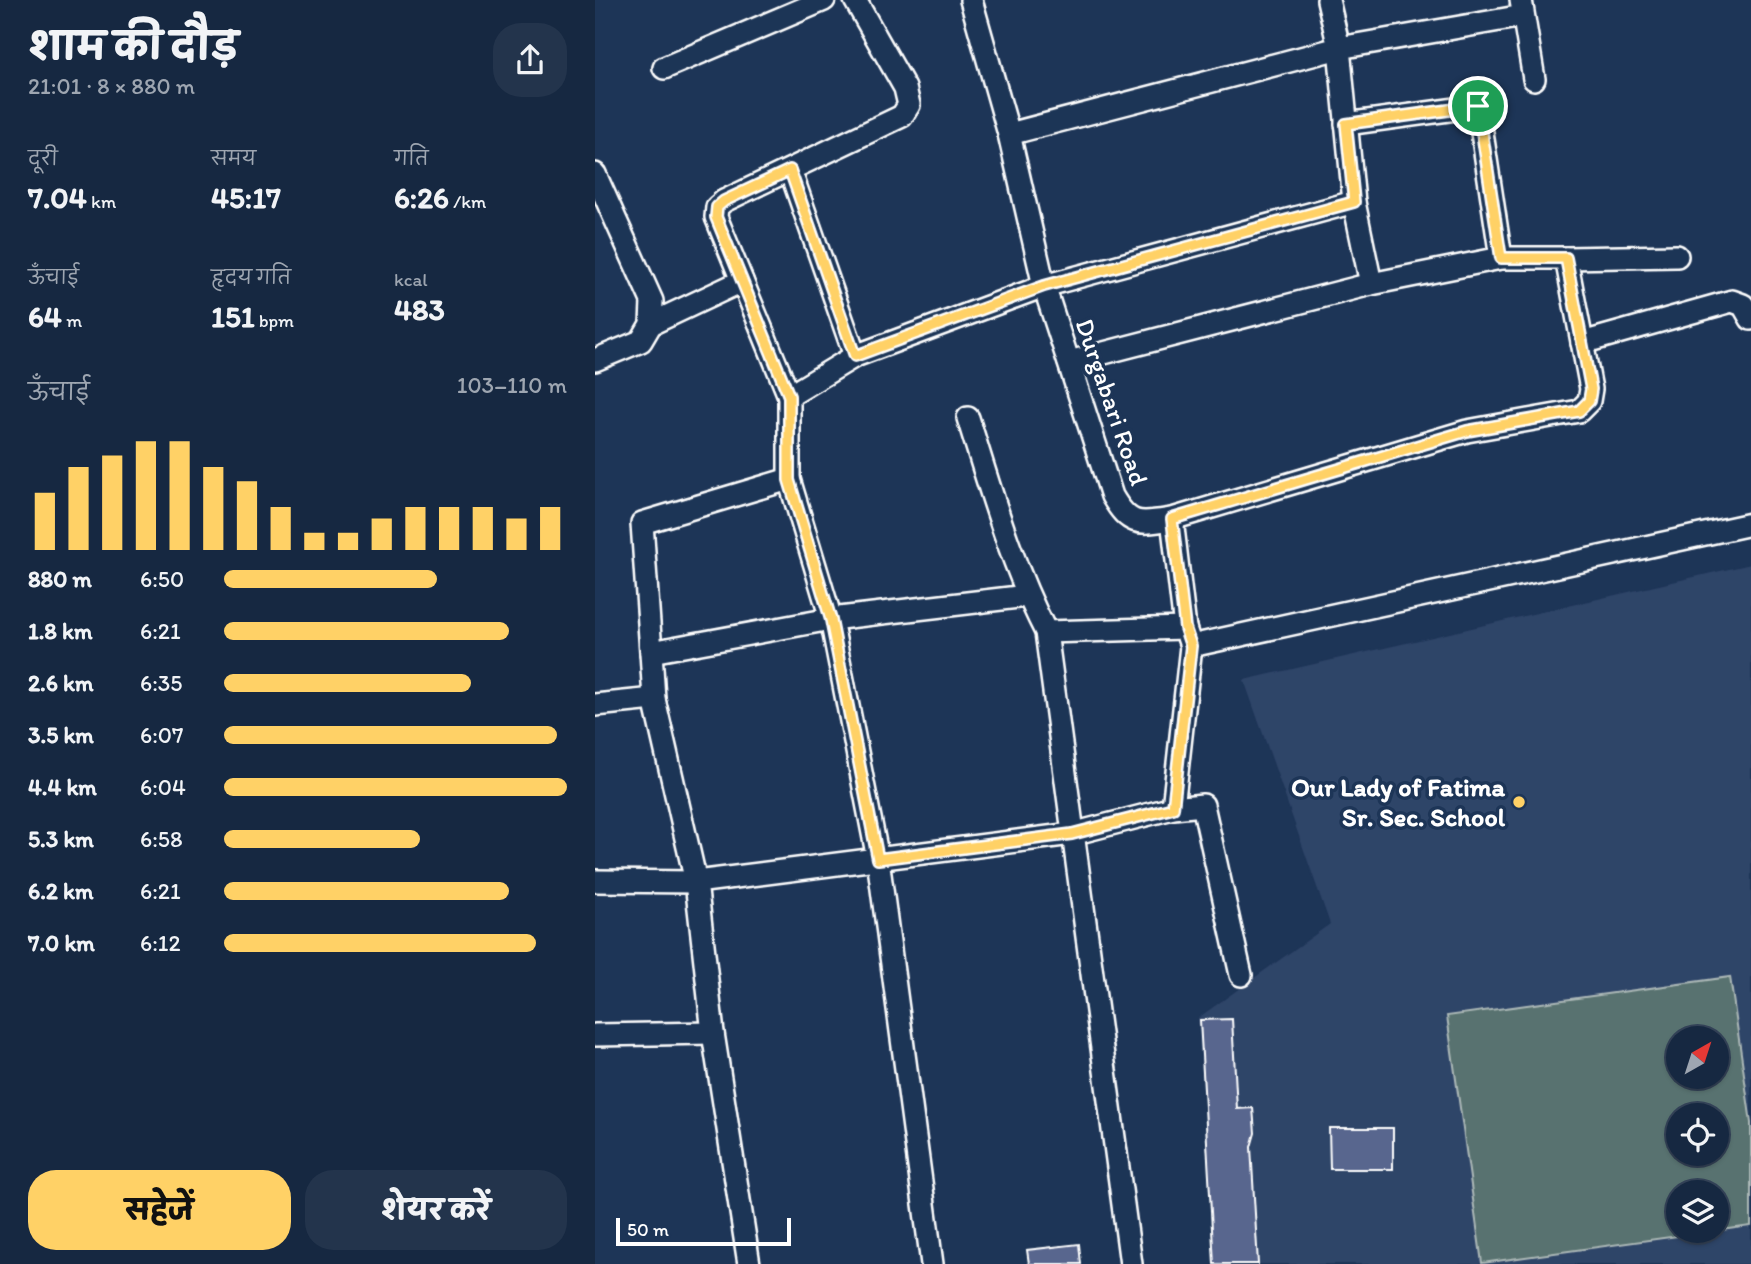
<!DOCTYPE html>
<html lang="hi">
<meta charset="utf-8">
<style>
:root{--surface:#162841;--page:#23344c;--text:#f1f3f6;--muted:#9ea6b1;--line:#35445a;--accent:#ffd166}
body{margin:0;font-family:Itim,"Playpen Sans Deva",sans-serif;background:var(--page);color:var(--text);height:100vh;display:flex;flex-direction:column;font-size:26px;white-space:nowrap}
*{box-sizing:border-box;margin:0}
p{font-size:23px;color:var(--muted)}
.icon{flex:none;width:38px;height:38px;fill:none;stroke:currentColor;stroke-width:2;stroke-linecap:round;stroke-linejoin:round}
.map{position:relative;flex:1;overflow:hidden}
.sheet{display:flex;flex-direction:column;background:var(--surface);width:595px}
.sheet>*{flex:none}
.needle{width:46px;rotate:39deg}
.tools{position:absolute;left:1071px;top:1026px;display:grid;gap:14px}
.tools a{display:grid;place-items:center;width:63px;height:63px;border-radius:50%;background:var(--surface);box-shadow:0 2px 5px #0004,0 0 0 2px var(--line);font-size:35px}
.scale{position:absolute;left:21px;bottom:18px;width:175px;box-sizing:border-box;padding-left:7px;border:4px solid #fff;border-top:0;font-size:19px;line-height:24px;white-space:nowrap;color:#fff;-webkit-text-stroke:5px #1d3557;paint-order:stroke}
.pin{position:absolute;display:grid;place-items:center;width:60px;height:60px;color:#fff;margin:-30px;border:4px solid #fff;border-radius:50%;box-shadow:0 2px 7px #0007}
.round{display:grid;place-items:center;flex:none;width:74px;height:74px;border-radius:28px;background:var(--page)}
.headline{display:flex;align-items:center;justify-content:space-between;height:119px;padding:0 28px}
h1{font-size:38px;font-weight:800;line-height:52px}
.stats{display:grid;grid-template-columns:repeat(3,1fr);gap:10px;height:119px;padding:7px 28px}
.stats div{display:grid;align-content:center}
.stats b{font-size:30px;font-weight:800}
.stats small{font-size:19px;font-weight:400}
.stats p{font-size:19px}
.chart{height:196px;padding:14px 28px}
.chart p{display:flex;justify-content:space-between}
.chart svg{width:100%;height:126px;margin-top:7px;stroke:var(--accent);stroke-width:6}
.cta{display:flex;gap:14px;margin-top:auto;padding:14px 28px}
.cta a{flex:1;height:80px;border-radius:28px;background:var(--accent);color:#111;font-size:28px;font-weight:800;line-height:80px;text-align:center}
.cta a+a{background:var(--page);color:var(--text)}
ul{padding:0 28px;list-style:none;font-size:23px}
li{display:grid;grid-template-columns:112px 84px 1fr;align-items:center;height:52px}
li i{height:18px;border-radius:9px;background:var(--accent)}
main{display:flex;flex:1;min-height:0}
.map>svg:first-child{display:block}
.built{fill:#2f4468;fill-rule:evenodd}
.green{fill:#58726f;stroke:#acb8b7;stroke-width:2;fill-rule:evenodd}
.building{fill:#59668e;stroke:#fff;stroke-width:2}
.lines{fill:none;stroke-linecap:round;stroke-linejoin:round}
.street-casing{stroke:#fff;stroke-width:26}
.street{stroke:#1d3557;stroke-width:21}
.route-casing{stroke:#fff;stroke-width:14}
.route{stroke:#ffd166;stroke-width:9}
.poi-dot{fill:#ffd166;stroke:#1d3557;stroke-width:2.5}
.labels{text-anchor:middle;dominant-baseline:central;stroke-width:7;stroke-linejoin:round;paint-order:stroke}
.street-label{font-size:26px;fill:#fff;stroke:#1d3557}
.poi-label{font-size:26px;font-weight:bold;fill:#fff;stroke:#1d3557;text-anchor:end}
</style>
<main>
<section class="sheet">
<div class="headline"><div><h1>शाम की दौड़</h1><p>21:01 · 8 × 880 m</p></div><a class="round"><svg class="icon" aria-label="share" viewBox="0 0 24 24"><path d="M12 15V3M7 8l5-5 5 5M5 13v7h14v-7"/></svg></a></div>
<div class="stats">
<div><p>दूरी</p><b>7.04<small> km</small></b></div>
<div><p>समय</p><b>45:17</b></div>
<div><p>गति</p><b>6:26<small> /km</small></b></div>
</div>
<div class="stats">
<div><p>ऊँचाई</p><b>64<small> m</small></b></div>
<div><p>हृदय गति</p><b>151<small> bpm</small></b></div>
<div><p>kcal</p><b>483</b></div>
</div>
<div class="chart"><p><span>ऊँचाई</span>103–110 m</p>
<svg viewBox="0 0 160 44" preserveAspectRatio="none"><path d="M5 44V24M15 44V15M25 44V11M35 44V6M45 44V6M55 44V15M65 44V20M75 44V29M85 44V38M95 44V38M105 44V33M115 44V29M125 44V29M135 44V29M145 44V33M155 44V29"/></svg>
</div>
<ul>
<li><b>880 m</b>6:50<i style="width:62%"></i></li>
<li><b>1.8 km</b>6:21<i style="width:83%"></i></li>
<li><b>2.6 km</b>6:35<i style="width:72%"></i></li>
<li><b>3.5 km</b>6:07<i style="width:97%"></i></li>
<li><b>4.4 km</b>6:04<i style="width:100%"></i></li>
<li><b>5.3 km</b>6:58<i style="width:57%"></i></li>
<li><b>6.2 km</b>6:21<i style="width:83%"></i></li>
<li><b>7.0 km</b>6:12<i style="width:91%"></i></li>
</ul>
<div class="cta"><a>सहेजें</a><a>शेयर करें</a></div>
</section>
<div class="map">
<svg width="1156" height="1264" viewBox="0 0 1156 1264">
<rect width="100%" height="100%" fill="#1d3557"/>
<filter id="ink" filterUnits="userSpaceOnUse"><feTurbulence type="fractalNoise" baseFrequency=".0143" numOctaves="2"/><feDisplacementMap in="SourceGraphic" scale="14" xChannelSelector="R" yChannelSelector="G"/><feConvolveMatrix kernelMatrix="1 2 1 2 8 2 1 2 1" color-interpolation-filters="sRGB"/></filter>
<g filter="url(#ink)">
<path class="built" d="M1156 564V1264H619L603 1018 735 924 649 680ZM1083 1038H1122V1076H1083ZM1083 1115H1122V1153H1083ZM1083 1192H1122V1230H1083Z"/>
<path class="green" d="M1135 977 1156 1123V1226L887 1263 852 1016ZM1083 1038H1122V1076H1083ZM1083 1115H1122V1153H1083ZM1083 1192H1122V1230H1083Z"/>
<g class="building">
<polygon points="637,1019 642,1109 658,1108 660,1133 656,1147 663,1264 619,1264 605,1020"/>
<polygon points="734,1128 798,1128 798,1169 735,1169"/>
<polygon points="484,1244 486,1264 434,1264 432,1250"/>
</g>
<g class="lines">
<defs>
<g id="street">
<polyline points="260,0 310,88 314,105 307,116 129,201 122,207 121,217 194,396 194,479 236,619 432,596"/>
<path d="M376 0 414 134 449 286 517 496C535 527 544 524 577 519L872 431 984 411 994 401 996 389 971 258H906L883 106 751 124"/>
<polyline points="926,0 939,79"/>
<polyline points="69,68 229,0"/>
<polyline points="414,134 744,48 733,0"/>
<polyline points="195,170 260,356 449,286 759,202"/>
<polyline points="0,174 57,301 56,324 46,341 0,360"/>
<polyline points="971,258 1082,256"/>
<polyline points="776,284 759,202 744,48 928,16"/>
<polyline points="56,324 147,281"/>
<polyline points="987,343 1137,301 1148,305 1156,319"/>
<polyline points="474,362 776,284 906,258"/>
<polyline points="194,396 260,356"/>
<path d="M373 418C396 491 416 564 451 632L536 1264"/>
<polyline points="194,479 47,523 56,652 236,619 283,859 337,1264"/>
<polyline points="577,519 590,628 596,646 578,808"/>
<polyline points="451,632 590,628"/>
<polyline points="596,646 1156,524"/>
<polyline points="56,652 59,699 101,882 118,1033 154,1264"/>
<polyline points="0,705 59,699"/>
<polyline points="0,881 101,882 477,834 578,808 608,805 646,975"/>
<polyline points="0,1035 118,1033"/>
</g>
</defs>
<use href="#street" class="street-casing"/>
<use href="#street" class="street"/>
</g>
</g>
<g class="lines" filter="url(#ink)">
<defs>
<polygon id="route" points="883,106 906,258 971,258 996,389 994,401 984,411 872,431 577,519 590,628 596,646 578,808 477,834 283,859 236,620 194,480 194,396 121,217 122,207 129,201 195,170 260,356 449,286 759,202 751,124"/>
</defs>
<use href="#route" class="route-casing"/>
<use href="#route" class="route"/>
</g>
<circle class="poi-dot" cx="924" cy="802" r="7"/>
<g class="labels">
<g class="street-label">
<text transform="translate(517 402) rotate(71)">Durgabari Road</text>
</g>
<g class="poi-label">
<text x="910" y="787">Our Lady of Fatima<tspan x="910" dy="30">Sr. Sec. School</tspan></text>
</g>
</g>
</svg>
<div class="tools">
<a><svg class="needle" viewBox="-14 -14 28 28"><path d="M0-13l5 13h-10z" fill="#e53935"/><path d="M0 13l5-13h-10z" fill="#9ea6b1"/></svg></a>
<a><svg class="icon" aria-label="locate" viewBox="0 0 24 24"><circle cx="12" cy="12" r="6"/><path d="M12 2v4M12 18v4M2 12h4M18 12h4"/></svg></a>
<a><svg class="icon" aria-label="layers" viewBox="0 0 24 24"><path d="M12 4l9 5-9 5-9-5zM3 14l9 5 9-5"/></svg></a>
</div>
<div class="scale">50 m</div>
<div class="pin" style="left:883px;top:106px;background:#1e9e55"><svg class="icon" aria-label="arrive" viewBox="0 0 24 24"><path d="M6 21V4h12l-3 4 3 4H6"/></svg></div>
</div>
</main>
